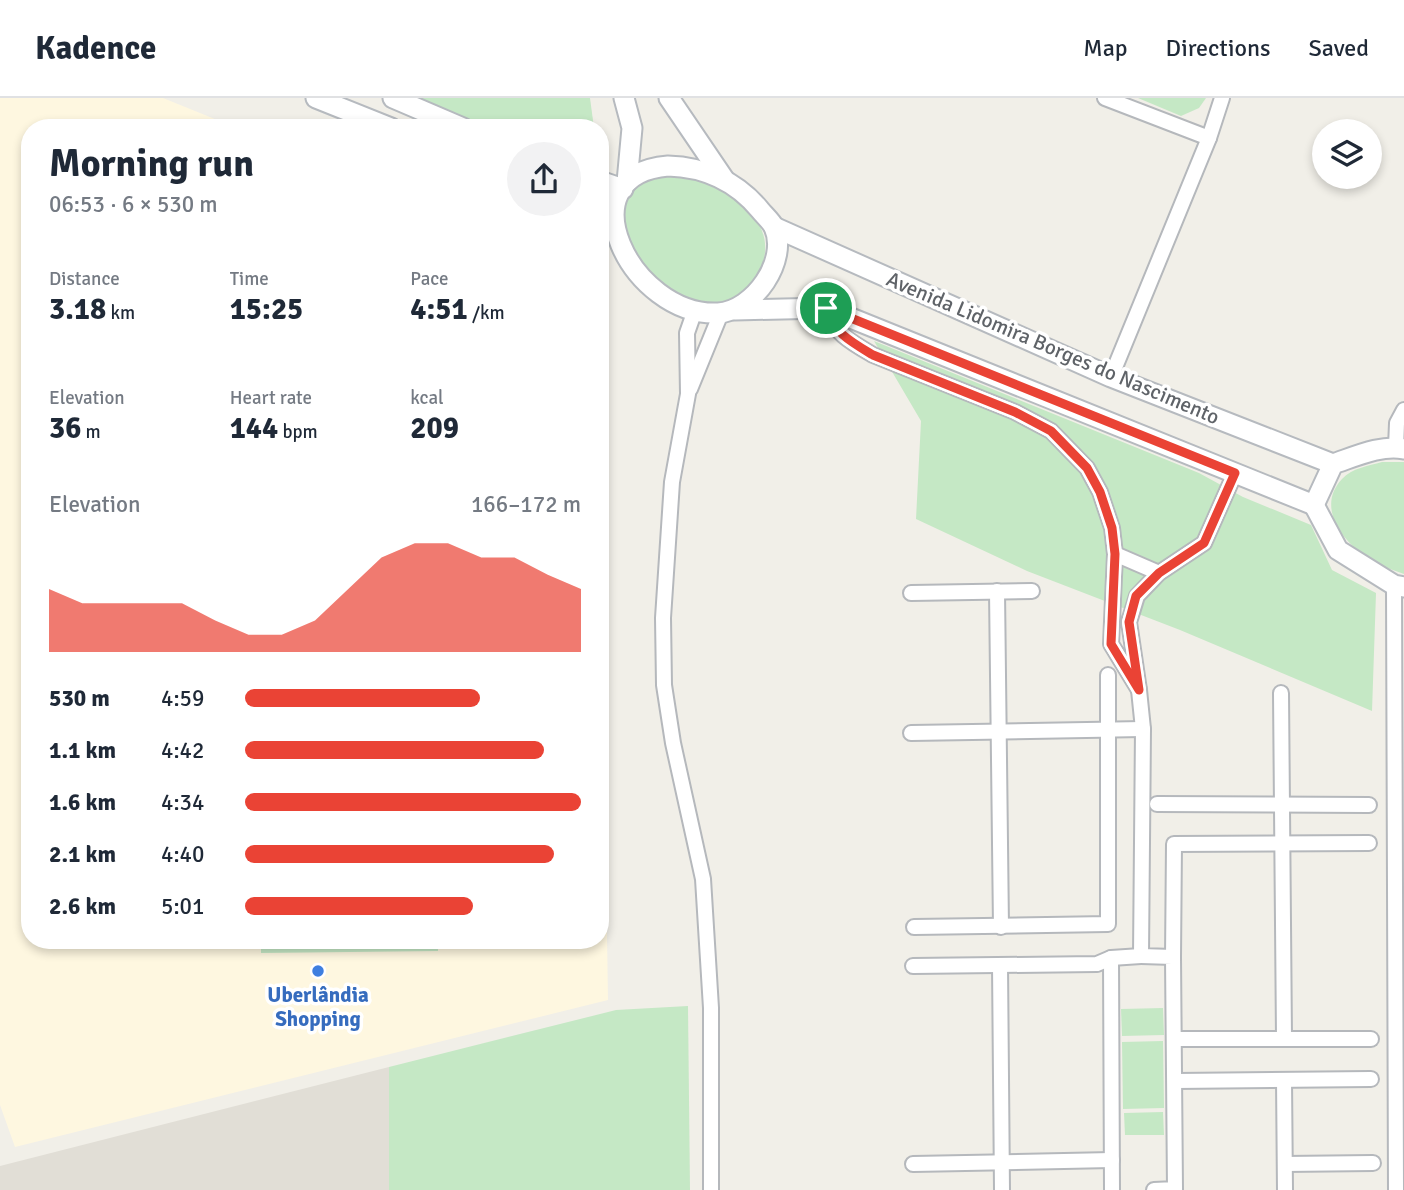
<!DOCTYPE html>
<meta charset="utf-8">
<style>
:root{--surface:#fff;--page:#f2f2f3;--text:#1f2937;--muted:#747a83;--line:#e0e1e3;--accent:#ea4335}
body{margin:0;font-family:Signika,sans-serif;background:var(--page);color:var(--text);height:100vh;display:flex;flex-direction:column;font-size:26px;white-space:nowrap}
*{box-sizing:border-box;margin:0}
p{font-size:23px;color:var(--muted)}
.icon{flex:none;width:38px;height:38px;fill:none;stroke:currentColor;stroke-width:2;stroke-linecap:round;stroke-linejoin:round}
.map{position:relative;flex:1;overflow:hidden}
.panel{position:absolute;left:21px;top:21px;width:588px;height:830px;display:flex;flex-direction:column;background:var(--surface);border-radius:28px;box-shadow:0 4px 10px #0003}
.panel>*{flex:none}
.fabs{position:absolute;left:1312px;top:21px;display:grid;gap:14px}
.fabs a{display:grid;place-items:center;width:70px;height:70px;border-radius:50%;background:var(--surface);box-shadow:0 4px 10px #0003;font-size:35px}
.pin{position:absolute;display:grid;place-items:center;width:60px;height:60px;color:#fff;margin:-30px;border:4px solid #fff;border-radius:50%;box-shadow:0 2px 7px #0007}
.round{display:grid;place-items:center;flex:none;width:74px;height:74px;border-radius:37px;background:var(--page)}
.head{display:flex;align-items:center;justify-content:space-between;height:119px;padding:0 28px}
h1{font-size:38px;font-weight:700;line-height:52px}
.metrics{display:grid;grid-template-columns:repeat(3,1fr);gap:10px;height:119px;padding:7px 28px}
.metrics div{display:grid;align-content:center}
.metrics b{font-size:30px;font-weight:700}
.metrics small{font-size:19px;font-weight:400}
.metrics p{font-size:19px}
.chart{height:196px;padding:14px 28px}
.chart p{display:flex;justify-content:space-between}
.chart svg{width:100%;height:126px;margin-top:7px;fill:var(--accent);opacity:.7}
ul{padding:0 28px;list-style:none;font-size:23px}
li{display:grid;grid-template-columns:112px 84px 1fr;align-items:center;height:52px}
li i{height:18px;border-radius:9px;background:var(--accent)}
header{display:flex;align-items:center;gap:42px;box-sizing:border-box;height:98px;padding:0 35px;background:var(--surface);border-bottom:2px solid var(--line)}
header strong{font-size:33px}
nav{display:flex;gap:38px;margin-inline-start:auto;font-size:24px}
.map>svg:first-child{display:block}
.commercial{fill:#fef7e0}
.education{fill:#e1ded6}
.green{fill:#c5e8c5}
.lines{fill:none;stroke-linecap:round;stroke-linejoin:round}
.street-casing{stroke:#b5b8bc;stroke-width:18}
.secondary-casing{stroke:#b6babf;stroke-width:23}
.street{stroke:#fff;stroke-width:14}
.secondary{stroke:#fff;stroke-width:19}
.route-casing{stroke:#fff;stroke-width:14}
.route{stroke:#ea4335;stroke-width:9}
.shop-dot{fill:#3f7fe0;stroke:#fff;stroke-width:2.5}
.labels{text-anchor:middle;dominant-baseline:central;stroke-width:7;stroke-linejoin:round;paint-order:stroke}
.street-label{font-size:21px;fill:#5f6368;stroke:#fff}
.shop-label{font-size:21px;font-weight:bold;fill:#366cbe;stroke:#fff}
</style>
<header>
<strong>Kadence</strong>
<nav><a>Map</a><a>Directions</a><a>Saved</a></nav>
</header>
<div class="map">
<svg width="1404" height="1092" viewBox="0 0 1404 1092">
<rect width="100%" height="100%" fill="#f1efe8"/>
<polygon class="commercial" points="0,0 163,0 237,30 30,30 30,842 600,842 600,381 608,902 15,1049 0,1007"/>
<polygon class="education" points="389,969 389,1092 0,1092 0,1068"/>
<g class="green">
<polygon points="399,0 590,0 594,30 486,30"/>
<polygon points="1138,0 1206,0 1199,10 1181,18"/>
<path d="M669 78C710 79 775 111 764 161 761 173 756 186 746 193 676 243 582 115 643 84 650 81 661 80 669 78Z"/>
<polygon points="874,243 1199,375 1243,399 1311,427 1332,472 1376,495 1372,613 1180,532 1027,473 916,421 921,323"/>
<path d="M1382 364H1404V476C1394 472 1383 469 1374 464 1346 448 1314 411 1342 381 1352 370 1368 368 1382 364Z"/>
<polygon points="102,842 438,842 438,853 261,855 261,847 102,848"/>
<polygon points="688,908 690,1092 389,1092 389,969 616,912"/>
<polygon points="1163,910 1164,937 1122,938 1121,911"/>
<polygon points="1163,943 1164,1010 1123,1011 1122,944"/>
<polygon points="1163,1014 1164,1037 1125,1037 1124,1015"/>
</g>
<g class="lines">
<defs>
<g id="street">
<polyline points="1105,0 1209,40"/>
<path d="M826 210C832 234 852 245 873 257L1015 314 1051 333 1087 370 1100 394 1112 430 1115 456 1111 546 1139 592 1129 524 1137 498 1159 475 1204 445 1235 375"/>
<polyline points="695,212 687,235 688,296 672,384 663,520 664,587 673,645 703,781 711,910 711,1092"/>
<polyline points="1111,279 1209,40 1222,0"/>
<polyline points="690,291 721,215"/>
<polyline points="1396,349 1397,325 1404,312"/>
<polyline points="1115,456 1159,475"/>
<polyline points="1394,487 1396,1092"/>
<polyline points="997,493 1001,829"/>
<polyline points="911,495 1032,493"/>
<polyline points="1139,592 1143,631 1141,858 1173,859 1175,1091 1154,1092"/>
<polyline points="1281,595 1284,940"/>
<polyline points="911,635 1143,631"/>
<polyline points="1157,706 1369,707"/>
<polyline points="914,829 1108,826 1108,577"/>
<polyline points="1173,859 1174,746 1369,745"/>
<polyline points="1111,860 1112,1092"/>
<polyline points="1000,867 1002,1092"/>
<polyline points="913,868 1097,866 1111,860 1141,858"/>
<polyline points="1175,941 1371,941"/>
<polyline points="1284,982 1285,1092"/>
<polyline points="1176,983 1371,981"/>
<polyline points="913,1066 1112,1062"/>
<polyline points="1285,1066 1373,1065"/>
</g>
<g id="secondary">
<polyline points="316,0 391,30"/>
<polyline points="393,0 463,30"/>
<polyline points="624,0 632,30 627,84"/>
<polyline points="669,0 724,81"/>
<path d="M668 68C705 69 737 84 760 112 764 117 771 123 774 129 789 162 754 213 718 215 631 219 562 77 668 68Z"/>
<polyline points="600,83 623,91"/>
<polyline points="774,129 1111,279 1333,366"/>
<polyline points="735,212 826,210 1314,407"/>
<polyline points="1314,407 1338,452 1394,487 1404,489"/>
<path d="M1314 407 1333 366C1354 359 1382 346 1404 351"/>
</g>
</defs>
<use href="#street" class="street-casing"/>
<use href="#secondary" class="secondary-casing"/>
<use href="#street" class="street"/>
<use href="#secondary" class="secondary"/>
</g>
<g class="lines">
<defs>
<path id="route" d="M826 210 1235 375 1204 445 1159 475 1136 498 1129 524 1139 592 1111 546 1115 456 1112 430 1100 394 1087 370 1051 333 1015 314 873 257C853 245 832 234 826 210Z"/>
</defs>
<use href="#route" class="route-casing"/>
<use href="#route" class="route"/>
</g>
<circle class="shop-dot" cx="318" cy="873" r="7"/>
<g class="labels">
<g class="street-label">
<text transform="translate(1053 250) rotate(23)">Avenida Lidomira Borges do Nascimento</text>
</g>
<g class="shop-label">
<text x="318" y="897">Uberlândia<tspan x="318" dy="24">Shopping</tspan></text>
</g>
</g>
</svg>
<div class="fabs">
<a><svg class="icon" aria-label="layers" viewBox="0 0 24 24"><path d="M12 4l9 5-9 5-9-5zM3 14l9 5 9-5"/></svg></a>
</div>
<div class="pin" style="left:826px;top:210px;background:#1e9e55"><svg class="icon" aria-label="arrive" viewBox="0 0 24 24"><path d="M6 21V4h12l-3 4 3 4H6"/></svg></div>
<section class="panel">
<div class="head"><div><h1>Morning run</h1><p>06:53 · 6 × 530 m</p></div><a class="round"><svg class="icon" aria-label="share" viewBox="0 0 24 24"><path d="M12 15V3M7 8l5-5 5 5M5 13v7h14v-7"/></svg></a></div>
<div class="metrics">
<div><p>Distance</p><b>3.18<small> km</small></b></div>
<div><p>Time</p><b>15:25</b></div>
<div><p>Pace</p><b>4:51<small> /km</small></b></div>
</div>
<div class="metrics">
<div><p>Elevation</p><b>36<small> m</small></b></div>
<div><p>Heart rate</p><b>144<small> bpm</small></b></div>
<div><p>kcal</p><b>209</b></div>
</div>
<div class="chart"><p><span>Elevation</span>166–172 m</p>
<svg viewBox="0 0 160 44" preserveAspectRatio="none"><path d="M0 44V22L10 27L20 27L30 27L40 27L50 33L60 38L70 38L80 33L90 22L100 11L110 6L120 6L130 11L140 11L150 17L160 22V44z"/></svg>
</div>
<ul>
<li><b>530 m</b>4:59<i style="width:70%"></i></li>
<li><b>1.1 km</b>4:42<i style="width:89%"></i></li>
<li><b>1.6 km</b>4:34<i style="width:100%"></i></li>
<li><b>2.1 km</b>4:40<i style="width:92%"></i></li>
<li><b>2.6 km</b>5:01<i style="width:68%"></i></li>
</ul>
</section>
</div>
